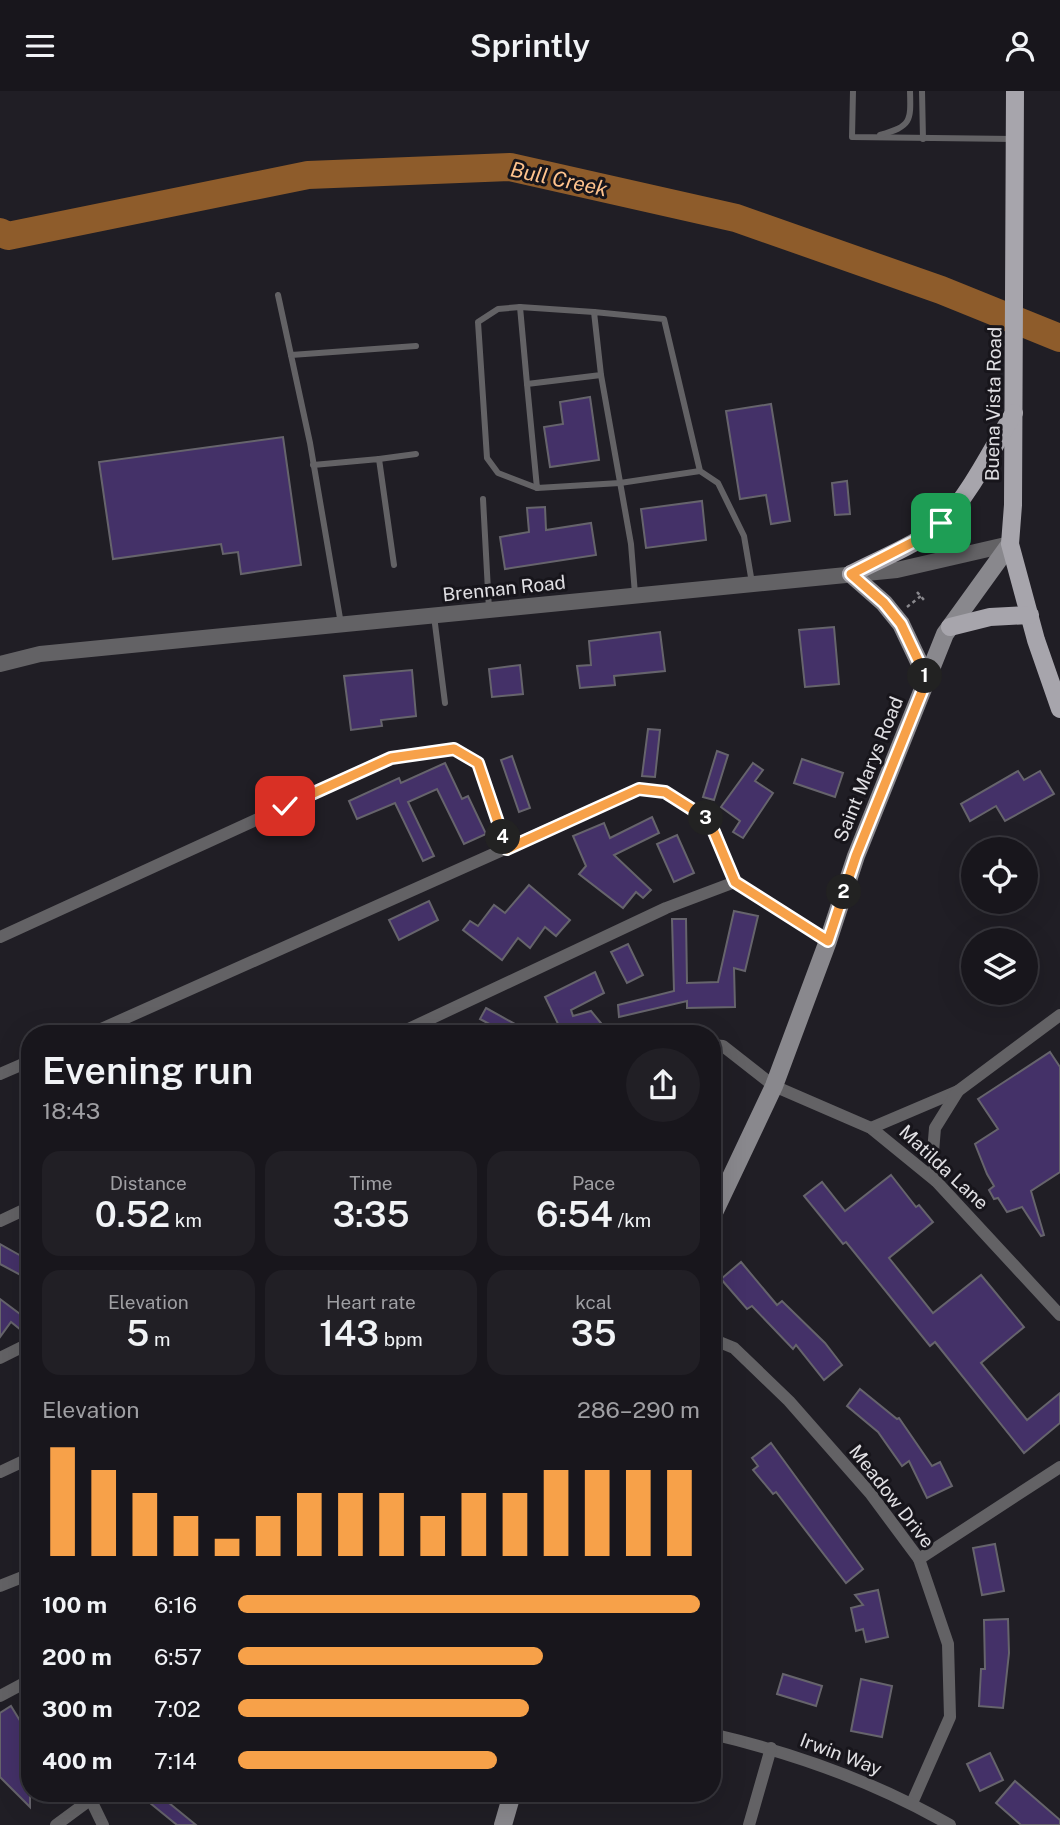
<!DOCTYPE html>
<meta charset="utf-8">
<style>
:root{--surface:#18161c;--page:#211f25;--text:#f1f3f6;--muted:#9f9fa3;--line:#36353b;--accent:#f7a149}
body{margin:0;font-family:"Public Sans",sans-serif;background:var(--page);color:var(--text);height:100vh;display:flex;flex-direction:column;font-size:26px;white-space:nowrap}
*{box-sizing:border-box;margin:0}
p{font-size:23px;color:var(--muted)}
.icon{flex:none;width:38px;height:38px;fill:none;stroke:currentColor;stroke-width:2;stroke-linecap:round;stroke-linejoin:round}
.map{position:relative;flex:1;overflow:hidden}
.sheet{position:absolute;left:21px;top:934px;width:700px;height:777px;display:flex;flex-direction:column;background:var(--surface);border-radius:28px;box-shadow:0 7px 28px #0002,0 0 0 2px var(--line)}
.sheet>*{flex:none}
.controls{position:absolute;left:961px;top:746px;display:grid;gap:14px}
.controls a{display:grid;place-items:center;width:77px;height:77px;border-radius:50%;background:var(--surface);box-shadow:0 7px 28px #0002,0 0 0 2px var(--line);font-size:35px}
.pin{position:absolute;display:grid;place-items:center;width:60px;height:60px;color:#fff;margin:-30px;border-radius:14px;box-shadow:0 4px 10px #0006}
.km{position:absolute;width:35px;height:35px;margin:-18px;border-radius:50%;background:#222;color:#fff;font-size:19px;line-height:35px;text-align:center}
.round{display:grid;place-items:center;flex:none;width:74px;height:74px;border-radius:37px;background:var(--page)}
.head{display:flex;align-items:center;justify-content:space-between;height:119px;padding:0 21px}
h1{font-size:38px;font-weight:600;line-height:52px}
.figures{display:grid;grid-template-columns:repeat(3,1fr);gap:10px;height:119px;padding:7px 21px}
.figures div{display:grid;align-content:center;border-radius:18px;background:var(--page);text-align:center}
.figures b{font-size:35px;font-weight:600}
.figures small{font-size:19px;font-weight:400}
.figures p{font-size:19px}
.chart{height:196px;padding:14px 21px}
.chart p{display:flex;justify-content:space-between}
.chart svg{width:100%;height:126px;margin-top:7px;stroke:var(--accent);stroke-width:6}
ul{padding:0 21px;list-style:none;font-size:23px}
li{display:grid;grid-template-columns:112px 84px 1fr;align-items:center;height:52px}
li i{height:18px;border-radius:9px;background:var(--accent)}
header{display:flex;justify-content:space-between;align-items:center;height:91px;padding:0 21px;background:var(--surface);font-size:32px;font-weight:600}
.map>svg:first-child{display:block}
.lines{fill:none;stroke-linecap:round;stroke-linejoin:round}
.river{stroke:#8e5c2b;stroke-width:28}
.building{fill:#443168;stroke:#66646c;stroke-width:2}
.path{stroke:#89888d;stroke-width:2.5;stroke-dasharray:3.5 3.5;stroke-linecap:butt}
.service{stroke:#636265;stroke-width:6}
.minor{stroke:#636265;stroke-width:12}
.tertiary{stroke:#636265;stroke-width:16}
.secondary{stroke:#89888d;stroke-width:18}
.primary{stroke:#a7a5ac;stroke-width:18}
.route-casing{stroke:#fff;stroke-width:14}
.route{stroke:#f7a149;stroke-width:9}
.labels{text-anchor:middle;dominant-baseline:central;stroke-width:6;stroke-linejoin:round;paint-order:stroke}
.street-label{font-size:19px;fill:#e1e0e4;stroke:#17151b}
.water-label{font-size:21px;font-style:italic;fill:#ffc38d;stroke:#17151b}
</style>
<header><svg class="icon" aria-label="menu" viewBox="0 0 24 24"><path d="M4 6h16M4 12h16M4 18h16"/></svg>Sprintly<svg class="icon" aria-label="person" viewBox="0 0 24 24"><circle cx="12" cy="8" r="4"/><path d="M4 21q1-7 8-7t8 7"/></svg></header>
<div class="map">
<svg width="1060" height="1734" viewBox="0 0 1060 1734">
<rect width="100%" height="100%" fill="#201e25"/>
<g class="lines">
<polyline class="river" points="0,141 8,145 308,84 510,76 736,127 941,199 1060,247"/>
</g>
<g class="building">
<polygon points="590,306 599,369 550,376 544,336 563,333 560,311"/>
<polygon points="771,313 790,430 771,433 766,404 740,408 726,320"/>
<polygon points="283,346 301,474 241,483 238,461 223,463 221,453 113,468 99,371"/>
<polygon points="847,390 850,423 835,424 832,392"/>
<polygon points="702,410 706,449 646,457 641,418"/>
<polygon points="545,416 546,439 591,432 596,464 505,478 500,446 529,441 527,417"/>
<polygon points="834,536 839,593 805,596 799,539"/>
<polygon points="660,541 665,580 614,585 615,594 580,597 577,575 591,574 589,550"/>
<polygon points="520,574 523,603 492,606 489,578"/>
<polygon points="412,579 416,625 381,629 382,635 351,639 344,585"/>
<polygon points="648,638 660,639 655,686 642,685"/>
<polygon points="717,660 728,664 714,709 703,706"/>
<polygon points="512,665 530,717 519,721 501,669"/>
<polygon points="802,668 843,682 835,706 794,692"/>
<polygon points="445,672 462,708 468,705 486,743 464,753 437,698 408,711 434,765 423,770 395,712 357,728 349,710 399,687 401,692"/>
<polygon points="753,672 763,679 755,690 773,702 743,747 733,741 740,730 721,716"/>
<polygon points="1018,680 1024,689 1040,680 1054,703 1005,730 996,715 970,730 961,713"/>
<polygon points="652,726 659,742 614,764 651,799 643,807 636,801 623,817 579,783 586,775 573,745 604,732 610,747"/>
<polygon points="677,744 694,782 674,791 657,753"/>
<polygon points="529,794 570,829 556,845 545,836 530,857 518,847 502,869 463,839 470,830 478,835 494,814 505,822"/>
<polygon points="429,810 438,829 399,849 389,829"/>
<polygon points="734,820 758,825 745,880 734,877 735,916 687,917 687,910 619,926 618,914 674,900 672,828 686,828 687,892 718,891"/>
<polygon points="628,853 643,884 627,892 611,861"/>
<polygon points="595,881 604,902 571,919 573,925 591,920 605,937 598,943 563,943 545,906"/>
<polygon points="486,917 533,943 508,943 480,928"/>
<polygon points="1050,961 1060,976 1060,1081 1031,1100 1044,1144 1041,1145 1022,1116 1007,1121 998,1107 994,1108 989,1099 994,1095 987,1083 975,1053 998,1038 978,1008"/>
<polygon points="891,1084 916,1116 919,1114 933,1131 889,1167 933,1222 981,1184 1024,1236 981,1272 1027,1329 1060,1302 1060,1332 1024,1362 935,1251 930,1255 846,1151 843,1153 804,1105 822,1091 845,1120"/>
<polygon points="0,1153 30,1170 30,1189 0,1173"/>
<polygon points="741,1171 777,1214 782,1210 825,1252 842,1274 824,1289 796,1254 793,1258 752,1215 747,1218 721,1188"/>
<polygon points="0,1208 28,1229 21,1239 11,1231 0,1246"/>
<polygon points="860,1298 897,1328 899,1327 932,1375 940,1371 952,1395 927,1407 909,1370 902,1375 878,1341 847,1315"/>
<polygon points="771,1352 863,1478 846,1492 776,1401 773,1403 753,1379 758,1375 752,1367"/>
<polygon points="995,1453 1004,1500 982,1504 973,1457"/>
<polygon points="878,1499 888,1546 866,1551 863,1538 856,1540 851,1517 863,1514 855,1504"/>
<polygon points="1008,1528 1009,1562 1003,1617 979,1615 981,1578 985,1578 984,1529"/>
<polygon points="783,1583 822,1595 816,1615 777,1603"/>
<polygon points="861,1588 892,1595 882,1646 851,1640"/>
<polygon points="11,1615 30,1646 30,1716 0,1686 0,1622"/>
<polygon points="990,1662 1003,1689 980,1700 967,1673"/>
<polygon points="1015,1690 1060,1729 1060,1734 1021,1734 996,1712"/>
<polygon points="139,1703 158,1703 196,1734 177,1734"/>
</g>
<g class="lines">
<g class="path">
<polyline points="917,501 924,509"/>
<polyline points="907,516 921,505"/>
</g>
<g class="service">
<polyline points="853,0 852,46 1014,48"/>
<polyline points="922,0 923,48"/>
<path d="M880 44C911 35 911 31 910 0"/>
<polyline points="278,204 310,352 341,533"/>
<polyline points="520,216 527,293"/>
<polyline points="291,264 416,255"/>
<polyline points="601,284 631,453 635,503"/>
<polyline points="379,368 416,363"/>
<polyline points="313,374 379,368 394,474"/>
<polyline points="700,380 664,228 594,221 601,284 527,293 537,397 620,392 700,380 718,392 744,445 752,492"/>
<polyline points="537,397 498,382 487,367 478,231 498,218 520,216 594,221"/>
<polyline points="483,408 489,518"/>
<polyline points="434,525 445,612"/>
</g>
<g class="minor">
<polyline points="0,846 391,667 454,658 478,672 507,758"/>
<polyline points="90,943 639,698 665,701 710,729 735,791"/>
<polyline points="398,943 666,817 735,791 828,850"/>
<polyline points="712,954 723,955 774,995 871,1037 936,1090 1060,1224"/>
<polyline points="0,983 30,970"/>
<polyline points="871,1037 958,1000"/>
<polyline points="936,1090 933,1061 935,1037 958,1000 1060,924"/>
<polyline points="0,1130 30,1116"/>
<polyline points="712,1248 734,1257 789,1310 870,1402 919,1468 948,1553 950,1626 912,1712"/>
<polyline points="0,1267 30,1252"/>
<polyline points="0,1381 30,1367"/>
<polyline points="919,1468 1060,1376"/>
<polyline points="0,1495 30,1483"/>
<polyline points="0,1605 30,1589"/>
<path d="M712 1643C794 1662 877 1692 950 1734"/>
<polyline points="88,1703 103,1734"/>
<polyline points="56,1734 98,1703"/>
<polyline points="749,1734 771,1657"/>
</g>
<polyline class="tertiary" points="0,573 40,563 897,479 1010,453"/>
<g class="secondary">
<polyline points="851,483 884,512 901,533 927,588"/>
<polyline points="712,1126 774,995 828,850 856,765 945,543 1010,453"/>
<polyline points="503,1734 512,1703"/>
</g>
<g class="primary">
<polyline points="1015,0 1013,414 1010,453 1036,549 1060,618"/>
<path d="M851 483C877 469 921 452 942 432 971 402 992 357 1014 322"/>
<polyline points="950,536 990,526 1030,524"/>
</g>
</g>
<g class="lines">
<defs>
<polyline id="route" points="285,715 391,667 454,658 478,672 507,758 639,698 665,701 709,729 735,791 828,850 856,765 927,588 901,533 884,512 851,483 927,444 941,432"/>
</defs>
<use href="#route" class="route-casing"/>
<use href="#route" class="route"/>
</g>
<g class="labels">
<g class="street-label">
<text transform="translate(993 313) rotate(-89)">Buena Vista Road</text>
<text transform="translate(504 497) rotate(-6)">Brennan Road</text>
<text transform="translate(868 678) rotate(-68)">Saint Marys Road</text>
<text transform="translate(944 1076) rotate(43)">Matilda Lane</text>
<text transform="translate(892 1405) rotate(52)">Meadow Drive</text>
<text transform="translate(841 1663) rotate(21)">Irwin Way</text>
</g>
<g class="water-label">
<text transform="translate(559 88) rotate(12)">Bull Creek</text>
</g>
</g>
</svg>
<div class="controls">
<a><svg class="icon" aria-label="locate" viewBox="0 0 24 24"><circle cx="12" cy="12" r="6"/><path d="M12 2v4M12 18v4M2 12h4M18 12h4"/></svg></a>
<a><svg class="icon" aria-label="layers" viewBox="0 0 24 24"><path d="M12 4l9 5-9 5-9-5zM3 14l9 5 9-5"/></svg></a>
</div>
<div class="pin" style="left:941px;top:432px;background:#1e9e55"><svg class="icon" aria-label="arrive" viewBox="0 0 24 24"><path d="M6 21V4h12l-3 4 3 4H6"/></svg></div>
<div class="pin" style="left:285px;top:715px;background:#d93025"><svg class="icon" aria-label="check" viewBox="0 0 24 24"><path d="M5 12l5 5 9-10"/></svg></div>
<b class="km" style="left:925px;top:585px">1</b>
<b class="km" style="left:844px;top:801px">2</b>
<b class="km" style="left:706px;top:727px">3</b>
<b class="km" style="left:503px;top:746px">4</b>
<section class="sheet">
<div class="head"><div><h1>Evening run</h1><p>18:43</p></div><a class="round"><svg class="icon" aria-label="share" viewBox="0 0 24 24"><path d="M12 15V3M7 8l5-5 5 5M5 13v7h14v-7"/></svg></a></div>
<div class="figures">
<div><p>Distance</p><b>0.52<small> km</small></b></div>
<div><p>Time</p><b>3:35</b></div>
<div><p>Pace</p><b>6:54<small> /km</small></b></div>
</div>
<div class="figures">
<div><p>Elevation</p><b>5<small> m</small></b></div>
<div><p>Heart rate</p><b>143<small> bpm</small></b></div>
<div><p>kcal</p><b>35</b></div>
</div>
<div class="chart"><p><span>Elevation</span>286–290 m</p>
<svg viewBox="0 0 160 44" preserveAspectRatio="none"><path d="M5 44V6M15 44V14M25 44V22M35 44V30M45 44V38M55 44V30M65 44V22M75 44V22M85 44V22M95 44V30M105 44V22M115 44V22M125 44V14M135 44V14M145 44V14M155 44V14"/></svg>
</div>
<ul>
<li><b>100 m</b>6:16<i style="width:100%"></i></li>
<li><b>200 m</b>6:57<i style="width:66%"></i></li>
<li><b>300 m</b>7:02<i style="width:63%"></i></li>
<li><b>400 m</b>7:14<i style="width:56%"></i></li>
</ul>
</section>
</div>
